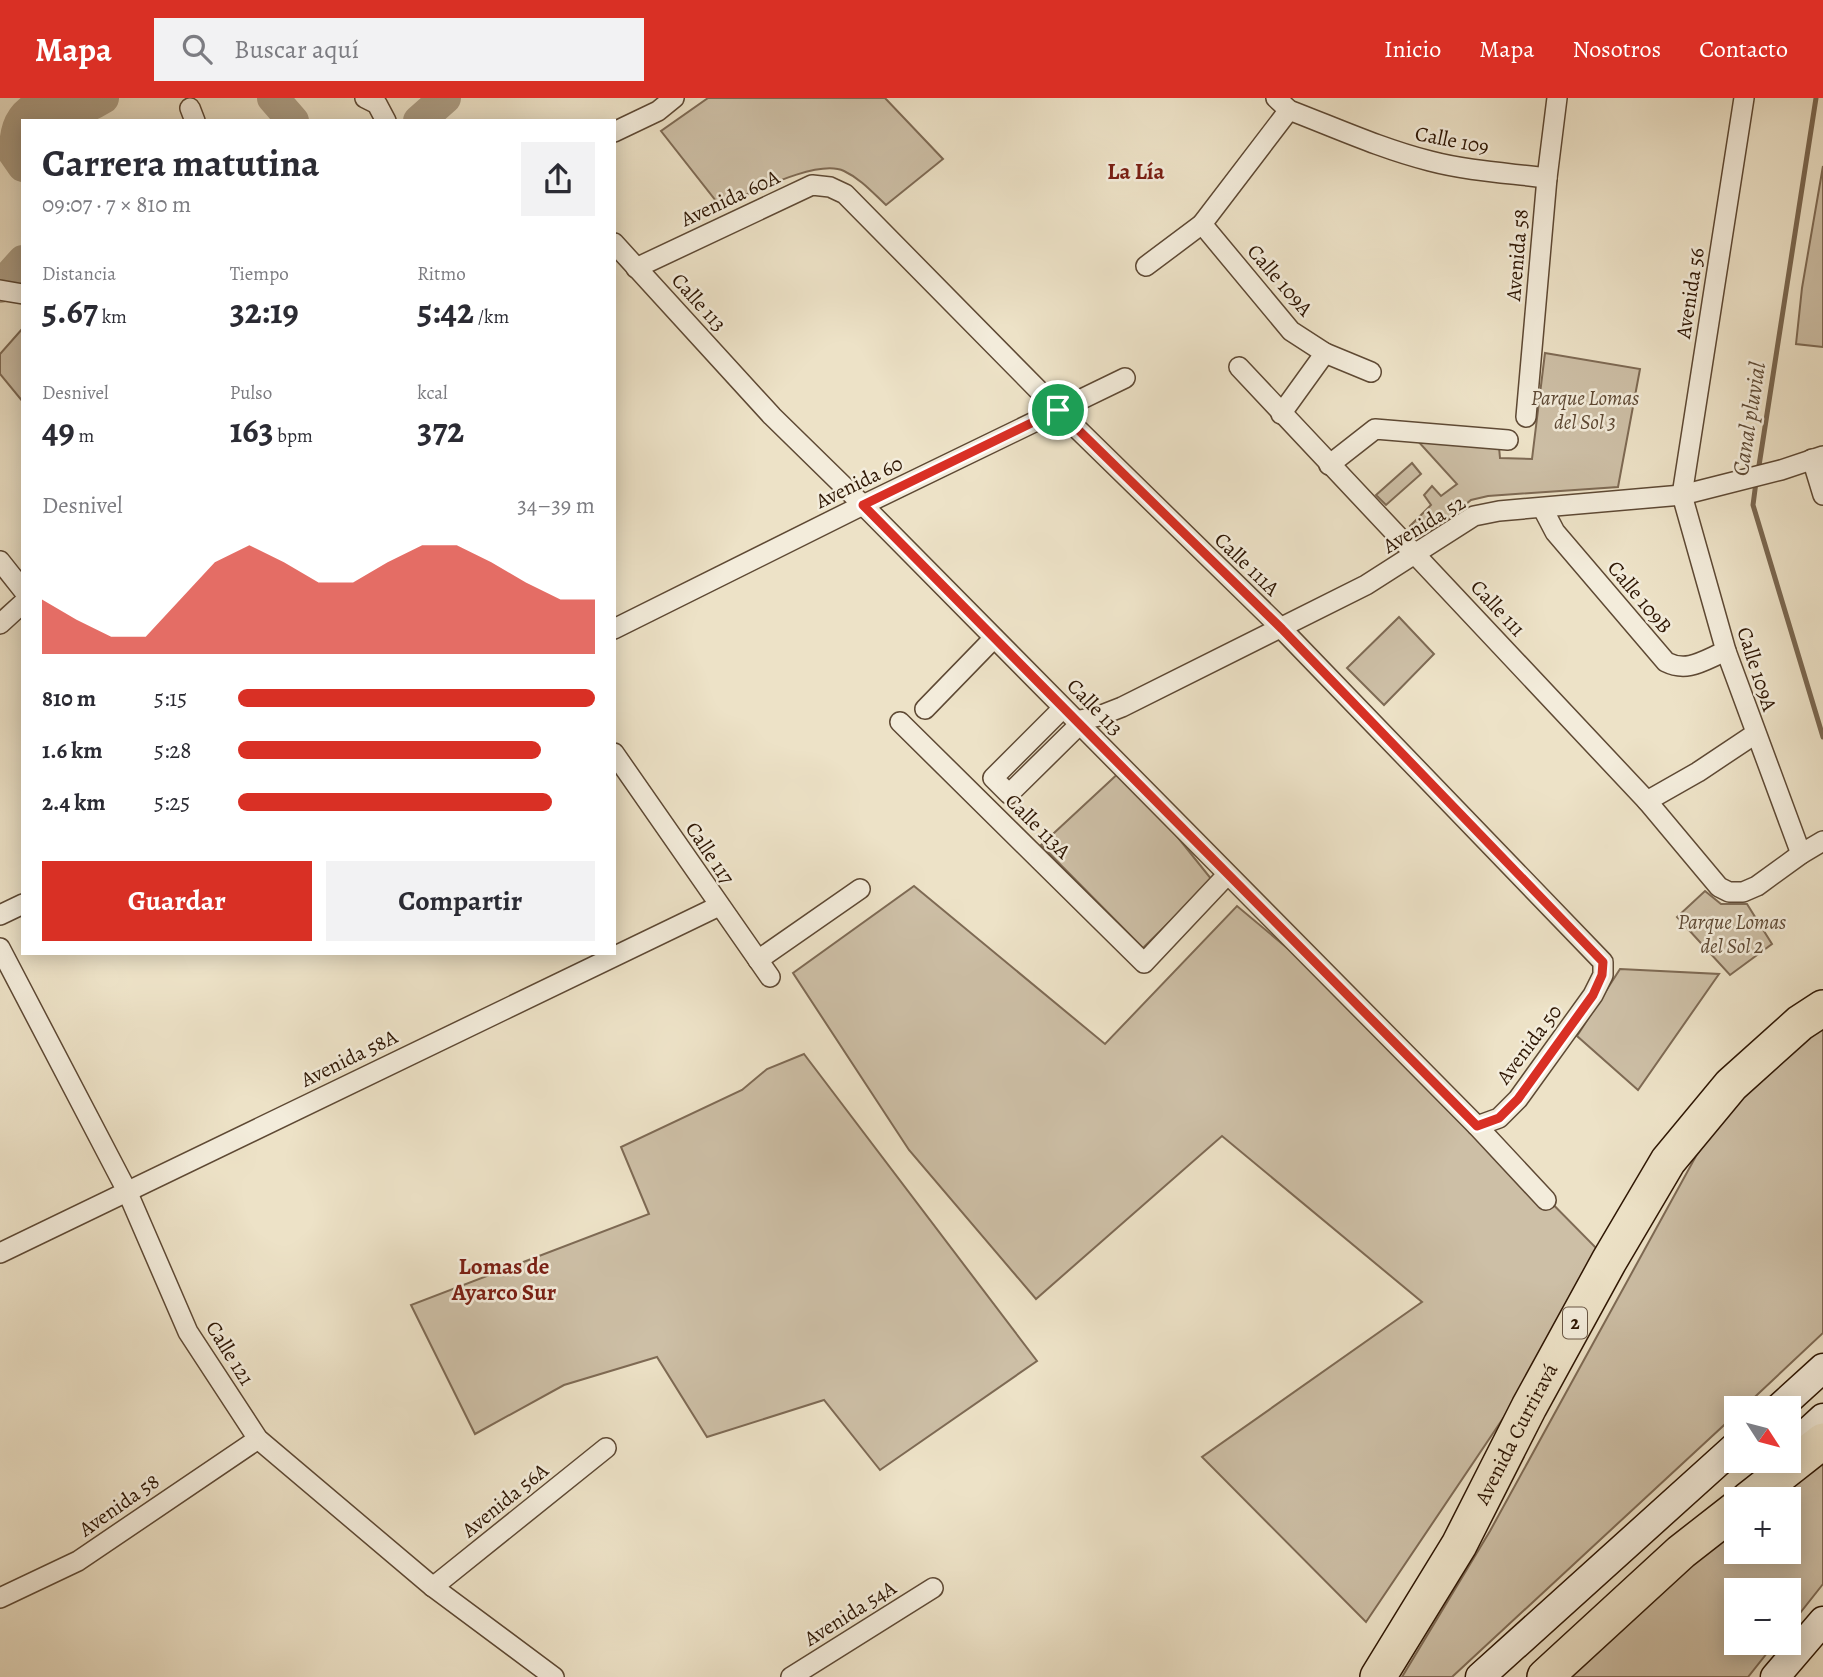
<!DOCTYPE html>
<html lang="es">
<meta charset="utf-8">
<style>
:root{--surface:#fff;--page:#f2f2f3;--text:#2b2b33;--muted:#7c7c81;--accent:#d93025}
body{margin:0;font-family:Alegreya,serif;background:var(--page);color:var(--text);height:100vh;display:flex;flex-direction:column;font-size:26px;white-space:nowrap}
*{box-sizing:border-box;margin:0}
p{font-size:23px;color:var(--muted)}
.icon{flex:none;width:38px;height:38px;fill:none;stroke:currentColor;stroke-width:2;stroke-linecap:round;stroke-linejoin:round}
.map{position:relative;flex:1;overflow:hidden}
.side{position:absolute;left:21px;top:21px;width:595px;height:836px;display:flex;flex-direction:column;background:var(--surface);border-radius:0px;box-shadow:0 4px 18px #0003}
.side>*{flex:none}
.needle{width:46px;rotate:126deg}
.buttons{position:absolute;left:1724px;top:1298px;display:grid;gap:14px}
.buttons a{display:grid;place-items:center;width:77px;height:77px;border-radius:0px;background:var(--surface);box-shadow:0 4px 18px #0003;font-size:35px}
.pin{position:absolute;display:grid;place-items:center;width:60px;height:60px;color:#fff;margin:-30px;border:4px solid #fff;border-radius:50%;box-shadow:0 2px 7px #0007}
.round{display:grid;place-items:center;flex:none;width:74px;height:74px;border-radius:0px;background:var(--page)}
.overview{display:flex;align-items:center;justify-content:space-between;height:119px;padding:0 21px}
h1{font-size:38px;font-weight:600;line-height:52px}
.figures{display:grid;grid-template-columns:repeat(3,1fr);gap:10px;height:119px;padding:7px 21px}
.figures div{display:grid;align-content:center}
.figures b{font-size:35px;font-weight:600}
.figures small{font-size:19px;font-weight:400}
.figures p{font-size:19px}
.chart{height:196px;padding:14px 21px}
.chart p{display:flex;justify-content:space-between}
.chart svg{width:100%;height:126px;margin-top:7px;fill:var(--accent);opacity:.7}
.button{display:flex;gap:14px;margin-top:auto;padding:14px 21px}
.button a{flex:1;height:80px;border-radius:0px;background:var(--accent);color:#fff;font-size:28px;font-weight:600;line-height:80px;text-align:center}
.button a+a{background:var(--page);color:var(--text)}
ul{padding:0 21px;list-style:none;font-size:23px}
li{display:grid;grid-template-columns:112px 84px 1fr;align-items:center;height:52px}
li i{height:18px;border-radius:9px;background:var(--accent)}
header{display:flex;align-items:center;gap:42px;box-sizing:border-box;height:98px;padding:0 35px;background:var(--accent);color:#fff}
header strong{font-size:33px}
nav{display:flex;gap:38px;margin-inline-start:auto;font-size:24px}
.search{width:490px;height:63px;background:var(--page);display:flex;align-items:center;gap:18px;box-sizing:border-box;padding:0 24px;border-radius:0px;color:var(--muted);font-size:26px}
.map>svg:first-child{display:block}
.green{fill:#cdbfa6;stroke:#7e6a54;stroke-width:2}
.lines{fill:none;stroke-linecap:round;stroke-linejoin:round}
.stream{stroke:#7a6750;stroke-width:5}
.river{stroke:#ac9d84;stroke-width:32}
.street-casing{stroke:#5e4934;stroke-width:22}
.secondary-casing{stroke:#2e1603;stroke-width:31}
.highway-casing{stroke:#2e1603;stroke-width:38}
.street{stroke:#f3ecdb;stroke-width:19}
.secondary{stroke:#f3ecdb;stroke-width:28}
.highway{stroke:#ede2c7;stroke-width:35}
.route-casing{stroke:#fff;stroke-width:14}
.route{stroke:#d93025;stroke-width:9}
.labels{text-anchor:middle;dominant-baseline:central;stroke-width:5;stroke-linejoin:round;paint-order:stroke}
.shield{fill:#f3ecdb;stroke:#695644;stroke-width:2}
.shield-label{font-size:19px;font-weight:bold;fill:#2e1603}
.street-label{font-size:21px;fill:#2e1603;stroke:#f3ecdb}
.park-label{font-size:21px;font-style:italic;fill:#5e4934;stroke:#f3ecdb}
.neighbourhood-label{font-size:23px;font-weight:bold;fill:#7a1f14;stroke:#f3ecdb}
.water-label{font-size:23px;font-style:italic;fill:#604c37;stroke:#f3ecdb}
</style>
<header>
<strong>Mapa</strong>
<div class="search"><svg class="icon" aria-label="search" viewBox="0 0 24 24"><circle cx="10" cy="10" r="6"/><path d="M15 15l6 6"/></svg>Buscar aquí</div>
<nav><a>Inicio</a><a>Mapa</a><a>Nosotros</a><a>Contacto</a></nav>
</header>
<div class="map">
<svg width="1823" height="1579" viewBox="0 0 1823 1579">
<rect width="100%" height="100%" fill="#ede2c7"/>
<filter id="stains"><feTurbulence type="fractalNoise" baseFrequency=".00286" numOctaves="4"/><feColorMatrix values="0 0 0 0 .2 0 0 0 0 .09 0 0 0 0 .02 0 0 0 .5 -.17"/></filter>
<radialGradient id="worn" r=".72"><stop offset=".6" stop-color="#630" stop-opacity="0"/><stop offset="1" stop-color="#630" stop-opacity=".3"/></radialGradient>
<g class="green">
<path d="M708 0H885L943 61 886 107C873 95 861 81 844 73 817 60 748 97 720 108L661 33Z"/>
<polygon points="1823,68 1823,249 1796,246 1802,190"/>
<polygon points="23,230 23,304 0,276 0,256"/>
<polygon points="1545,255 1640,271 1618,389 1488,398 1471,402 1424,441 1410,428 1431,407 1424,397 1432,388 1441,398 1457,386 1416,341 1499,349 1500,360 1532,361"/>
<polygon points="1412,365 1421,376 1386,407 1376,397"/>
<polygon points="1399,519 1434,556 1384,607 1347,570"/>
<polygon points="1123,671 1212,782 1143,850 1041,747"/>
<polygon points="914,788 1105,946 1237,808 1359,910 1609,1163 1366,1524 1202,1359 1422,1204 1222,1038 1036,1201 909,1052 793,875"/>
<polygon points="1705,793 1721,806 1747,806 1772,846 1730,877 1677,819"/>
<polygon points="1620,871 1719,876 1638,992 1577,938"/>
<polygon points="1823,930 1823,1235 1742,1311 1736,1311 1736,1316 1452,1579 1402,1579 1490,1433 1696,1058 1734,1005 1797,947"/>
<polygon points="804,956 1037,1263 880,1372 824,1302 707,1339 657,1259 564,1287 475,1336 411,1207 649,1116 621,1049 742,992 767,971"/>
<polygon points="1823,1356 1823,1486 1789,1529 1788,1493 1736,1493 1736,1545 1775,1545 1748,1579 1570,1579 1736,1425 1736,1454 1788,1454 1788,1402 1765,1402"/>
</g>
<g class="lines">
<g class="stream">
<polyline points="1758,374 1816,0"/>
<polyline points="1756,384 1753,407 1823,639"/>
</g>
<g class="river">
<polyline points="273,0 293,23"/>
<polyline points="419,23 445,0"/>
<path d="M23 68 14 55C16 39 16 24 30 13 62 13 74 18 103 0"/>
<polyline points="0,189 23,163"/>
</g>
<defs>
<g id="street">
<polyline points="365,0 377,6 386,23"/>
<path d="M1276 0 1289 12C1336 30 1382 51 1430 63 1468 73 1508 75 1547 80"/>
<polyline points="1744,0 1682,397 1726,553 1801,756"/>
<polyline points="190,10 195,23"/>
<polyline points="614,34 658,13 674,0"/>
<polyline points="1202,126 1291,233 1325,255 1371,274"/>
<polyline points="614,145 772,318 863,407 1477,1028 1546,1102"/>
<polyline points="1146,168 1202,126 1289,12"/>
<polyline points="636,170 812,87 830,89 845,96 1058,312 1282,531 1603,864 1603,877 1593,897 1518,1001 1499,1020 1477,1028"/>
<polyline points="0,192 23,196"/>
<polyline points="1239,269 1647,703 1719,789 1729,794 1743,794 1757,788 1801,756 1823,743"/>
<polyline points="1281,316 1325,255"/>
<polyline points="1526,319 1547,80 1557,0"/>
<polyline points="1812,361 1823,397"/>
<polyline points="1329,367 1375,331 1508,342"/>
<path d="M1543 411 1555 434 1666 564C1688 575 1704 562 1726 553"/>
<polyline points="0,463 23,492"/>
<polyline points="0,526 23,505"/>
<polyline points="614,531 863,407 1125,280"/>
<polyline points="1063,610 993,680 1009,696 1080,626"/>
<polyline points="925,611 994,540"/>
<polyline points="1076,623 1099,618 1122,609 1366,487 1474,418 1499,413 1682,397 1781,372 1823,358"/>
<polyline points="900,624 1144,865 1227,777"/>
<polyline points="614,655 770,879"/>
<polyline points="1647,703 1698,674 1755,636"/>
<polyline points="0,817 23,806"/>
<polyline points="0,850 127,1093 188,1234 258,1341 433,1489 554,1579"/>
<polyline points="758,862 860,791"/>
<polyline points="0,1155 719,808"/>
<polyline points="433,1489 606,1350"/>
<polyline points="0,1500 78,1463 258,1341"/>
<polyline points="791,1579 933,1490"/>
</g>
<g id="secondary">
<polyline points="1778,1311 1823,1270"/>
<polyline points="1788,1352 1823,1320"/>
<polyline points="1480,1579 1736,1348"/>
<polyline points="1775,1579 1823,1523"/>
</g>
<g id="highway">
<polyline points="1748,1402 1823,1343"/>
<path id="s1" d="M1378 1579 1459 1447 1529 1309 1609 1163 1668 1063 1731 987 1800 925 1823 910"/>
<polyline points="1545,1579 1681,1454 1736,1411"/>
</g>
</defs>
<use href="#street" class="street-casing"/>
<use href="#secondary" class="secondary-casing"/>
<use href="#highway" class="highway-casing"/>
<use href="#street" class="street"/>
<use href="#secondary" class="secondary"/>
<use href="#highway" class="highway"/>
</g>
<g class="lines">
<defs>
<polygon id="route" points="1058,312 1282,531 1603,864 1602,877 1593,897 1518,1001 1499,1020 1477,1028 863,407"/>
</defs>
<use href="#route" class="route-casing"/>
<use href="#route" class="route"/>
</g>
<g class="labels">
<rect class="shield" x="1563" y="1209.5" width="24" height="31" rx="5"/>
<g class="shield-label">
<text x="1575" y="1225">2</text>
</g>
<g class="street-label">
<text transform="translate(1452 42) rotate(11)">Calle 109</text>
<text transform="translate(730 100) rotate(-25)">Avenida 60A</text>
<text transform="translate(1517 157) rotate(-85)">Avenida 58</text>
<text transform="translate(1280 182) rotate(49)">Calle 109A</text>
<text transform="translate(1690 195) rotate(-81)">Avenida 56</text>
<text transform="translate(699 204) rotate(48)">Calle 113</text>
<text transform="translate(859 384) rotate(-26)">Avenida 60</text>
<text transform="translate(1424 426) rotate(-31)">Avenida 52</text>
<text transform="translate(1247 466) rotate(44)">Calle 111A</text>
<text transform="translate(1640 499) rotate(50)">Calle 109B</text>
<text transform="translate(1498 510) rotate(47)">Calle 111</text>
<text transform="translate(1757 571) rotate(72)">Calle 109A</text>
<text transform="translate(1095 609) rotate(46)">Calle 113</text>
<text transform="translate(1038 728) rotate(45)">Calle 113A</text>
<text transform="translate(710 755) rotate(56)">Calle 117</text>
<text transform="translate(1529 946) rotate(-53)">Avenida 50</text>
<text transform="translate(349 960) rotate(-26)">Avenida 58A</text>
<text transform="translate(230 1255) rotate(58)">Calle 121</text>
<text stroke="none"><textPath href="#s1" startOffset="280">Avenida Curriravá</textPath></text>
<text transform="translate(505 1402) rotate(-39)">Avenida 56A</text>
<text transform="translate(119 1407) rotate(-35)">Avenida 58</text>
<text transform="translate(850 1515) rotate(-32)">Avenida 54A</text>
</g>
<g class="park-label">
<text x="1585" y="300">Parque Lomas<tspan x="1585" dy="24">del Sol 3</tspan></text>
<text x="1732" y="824">Parque Lomas<tspan x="1732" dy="24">del Sol 2</tspan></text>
</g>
<g class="neighbourhood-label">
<text x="1136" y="73">La Lía</text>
<text x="504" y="1168">Lomas de<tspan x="504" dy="26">Ayarco Sur</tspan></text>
</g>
<g class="water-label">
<text transform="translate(1749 321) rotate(-81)">Canal pluvial</text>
</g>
</g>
<rect width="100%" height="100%" filter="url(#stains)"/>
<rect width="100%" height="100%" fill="url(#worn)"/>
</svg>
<div class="buttons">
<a><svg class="needle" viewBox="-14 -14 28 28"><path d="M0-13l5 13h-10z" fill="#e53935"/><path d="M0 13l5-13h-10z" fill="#7c7c81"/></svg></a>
<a>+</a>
<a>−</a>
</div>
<div class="pin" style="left:1058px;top:312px;background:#1e9e55"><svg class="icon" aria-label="arrive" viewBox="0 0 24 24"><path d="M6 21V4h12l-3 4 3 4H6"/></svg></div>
<section class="side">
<div class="overview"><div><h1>Carrera matutina</h1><p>09:07 · 7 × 810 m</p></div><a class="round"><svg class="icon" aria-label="share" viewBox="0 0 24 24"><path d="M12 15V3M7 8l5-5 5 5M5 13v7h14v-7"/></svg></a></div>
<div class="figures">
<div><p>Distancia</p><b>5.67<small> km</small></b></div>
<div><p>Tiempo</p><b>32:19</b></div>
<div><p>Ritmo</p><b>5:42<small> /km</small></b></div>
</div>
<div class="figures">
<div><p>Desnivel</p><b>49<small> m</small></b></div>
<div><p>Pulso</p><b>163<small> bpm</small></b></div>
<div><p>kcal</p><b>372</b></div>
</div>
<div class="chart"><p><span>Desnivel</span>34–39 m</p>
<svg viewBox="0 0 160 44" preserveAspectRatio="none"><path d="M0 44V25L10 32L20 38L30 38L40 25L50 12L60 6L70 12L80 19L90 19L100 12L110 6L120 6L130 12L140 19L150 25L160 25V44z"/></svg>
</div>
<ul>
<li><b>810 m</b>5:15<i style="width:100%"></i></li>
<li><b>1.6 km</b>5:28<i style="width:85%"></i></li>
<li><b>2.4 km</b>5:25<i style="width:88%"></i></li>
</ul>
<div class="button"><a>Guardar</a><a>Compartir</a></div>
</section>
</div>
